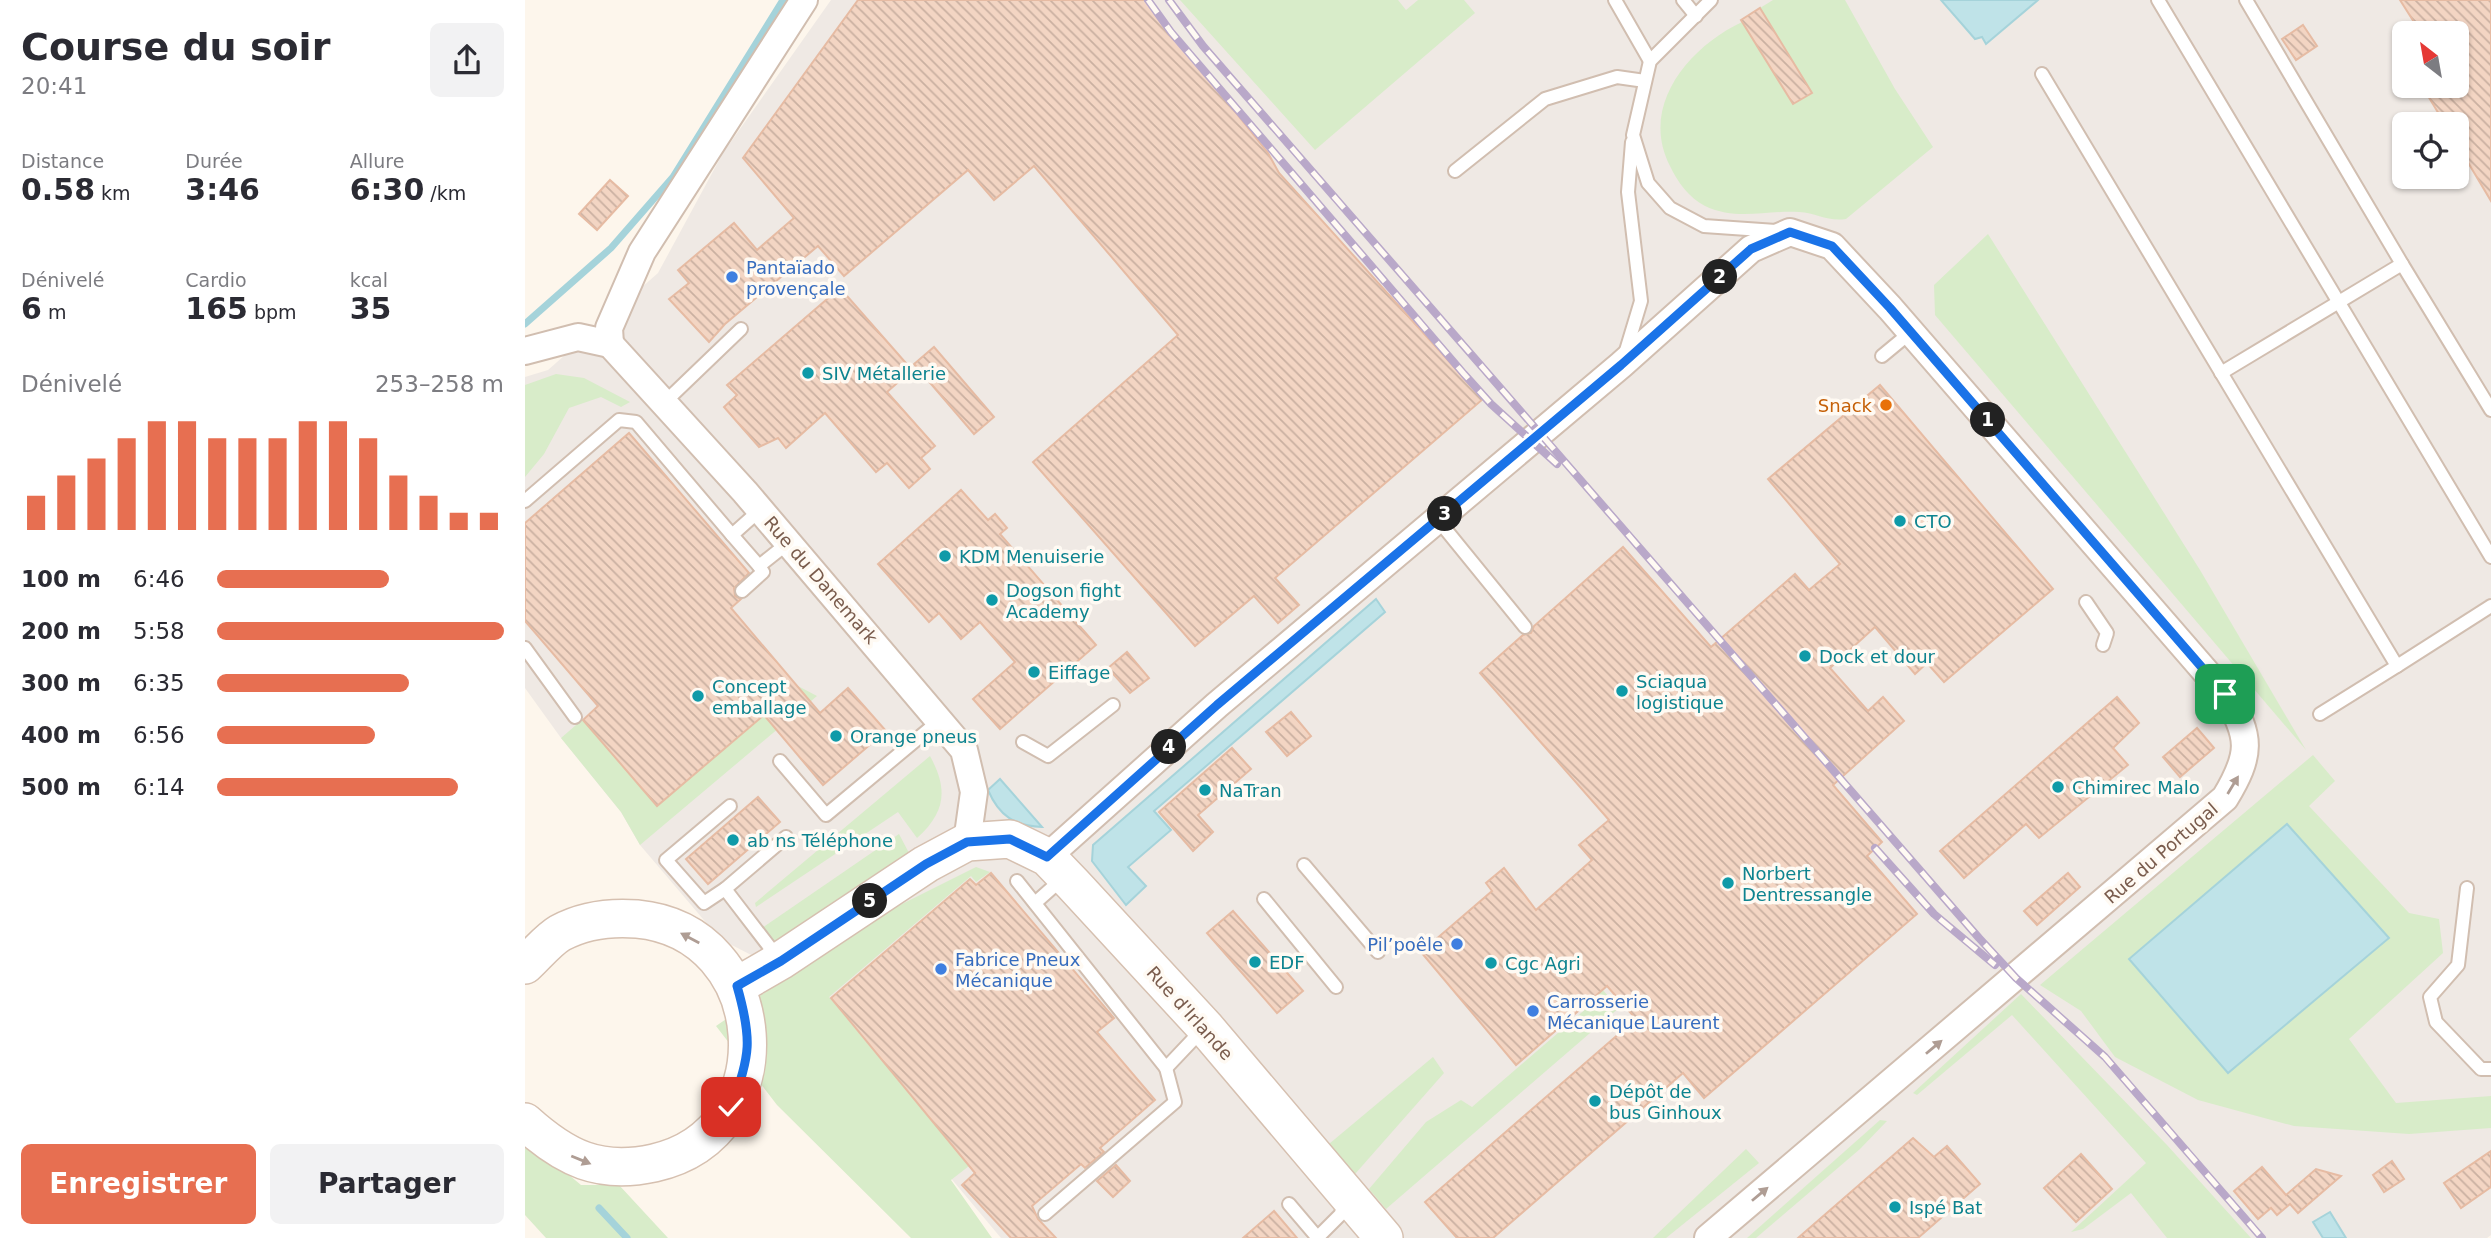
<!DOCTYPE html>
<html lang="fr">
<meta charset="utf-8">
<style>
:root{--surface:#fff;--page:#f2f2f3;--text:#2b2b33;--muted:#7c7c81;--accent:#e76f51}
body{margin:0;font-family:"DejaVu Sans",sans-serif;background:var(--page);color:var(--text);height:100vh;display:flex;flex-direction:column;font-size:26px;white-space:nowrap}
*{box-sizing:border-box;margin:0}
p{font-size:23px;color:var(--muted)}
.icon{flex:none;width:38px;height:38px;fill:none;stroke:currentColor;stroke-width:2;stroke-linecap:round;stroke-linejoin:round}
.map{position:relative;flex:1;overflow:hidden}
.side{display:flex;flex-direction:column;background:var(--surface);width:525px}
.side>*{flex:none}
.needle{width:46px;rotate:329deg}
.buttons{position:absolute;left:1867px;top:21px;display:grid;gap:14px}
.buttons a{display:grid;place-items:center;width:77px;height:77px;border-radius:10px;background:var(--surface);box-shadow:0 2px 5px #0004;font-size:35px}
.pin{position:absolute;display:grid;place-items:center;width:60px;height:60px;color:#fff;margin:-30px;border-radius:14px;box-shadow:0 4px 10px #0006}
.km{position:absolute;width:35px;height:35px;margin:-18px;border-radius:50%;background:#222;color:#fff;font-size:19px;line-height:35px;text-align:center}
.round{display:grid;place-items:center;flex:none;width:74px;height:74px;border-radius:10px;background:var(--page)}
.overview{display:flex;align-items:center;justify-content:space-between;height:119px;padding:0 21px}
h1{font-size:38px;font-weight:700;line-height:52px}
.stats{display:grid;grid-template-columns:repeat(3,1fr);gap:10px;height:119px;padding:7px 21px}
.stats div{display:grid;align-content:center}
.stats b{font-size:30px;font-weight:700}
.stats small{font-size:19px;font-weight:400}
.stats p{font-size:19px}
.chart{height:196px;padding:14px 21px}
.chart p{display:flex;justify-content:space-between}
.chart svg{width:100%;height:126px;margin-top:7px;stroke:var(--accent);stroke-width:6}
.action{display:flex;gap:14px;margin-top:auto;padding:14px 21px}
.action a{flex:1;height:80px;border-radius:10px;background:var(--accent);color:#fff;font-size:28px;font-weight:700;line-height:80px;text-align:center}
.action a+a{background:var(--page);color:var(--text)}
ul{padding:0 21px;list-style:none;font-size:23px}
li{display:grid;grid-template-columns:112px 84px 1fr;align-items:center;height:52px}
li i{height:18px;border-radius:9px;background:var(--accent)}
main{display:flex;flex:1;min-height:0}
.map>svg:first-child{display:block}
.industrial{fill:#efe9e4;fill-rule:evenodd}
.grass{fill:#d8ecc9}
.water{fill:#bfe3e8;stroke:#a5d3da;stroke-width:2}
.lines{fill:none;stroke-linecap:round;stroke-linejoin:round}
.stream{stroke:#a5d3da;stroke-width:7}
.building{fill:url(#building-back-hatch);stroke:#e6bba3;stroke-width:2}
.lane-casing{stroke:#d1beb0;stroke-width:16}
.street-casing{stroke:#d1beb0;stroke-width:30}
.secondary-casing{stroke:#d6c0b0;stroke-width:40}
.lane{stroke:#fff;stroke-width:12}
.street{stroke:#fff;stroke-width:26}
.secondary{stroke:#fff;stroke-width:37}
.rail-casing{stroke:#b9a8c9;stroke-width:8}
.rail{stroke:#fffaf3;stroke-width:5;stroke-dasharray:16;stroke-linecap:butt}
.oneway{fill:#af9d94}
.route-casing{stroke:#fff;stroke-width:14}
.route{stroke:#1a73e8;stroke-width:9}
.shop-dot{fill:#3f7fe0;stroke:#fffaf3;stroke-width:2.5}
.culture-dot{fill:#0f9aa8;stroke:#fffaf3;stroke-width:2.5}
.food-dot{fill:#e8710a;stroke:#fffaf3;stroke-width:2.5}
.labels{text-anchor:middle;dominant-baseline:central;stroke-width:7;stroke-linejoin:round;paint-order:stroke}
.shop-label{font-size:18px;fill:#366cbe;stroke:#fffaf3;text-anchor:start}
.culture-label{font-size:18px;fill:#0d838f;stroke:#fffaf3;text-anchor:start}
.food-label{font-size:18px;fill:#c56008;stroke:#fffaf3;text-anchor:end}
.street-label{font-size:18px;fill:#7a5c4d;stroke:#fffaf3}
</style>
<main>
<section class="side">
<div class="overview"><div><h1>Course du soir</h1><p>20:41</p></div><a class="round"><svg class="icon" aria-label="share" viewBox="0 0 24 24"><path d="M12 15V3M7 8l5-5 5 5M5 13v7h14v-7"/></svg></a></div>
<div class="stats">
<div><p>Distance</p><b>0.58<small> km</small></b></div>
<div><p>Durée</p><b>3:46</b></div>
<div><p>Allure</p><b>6:30<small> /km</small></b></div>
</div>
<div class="stats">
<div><p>Dénivelé</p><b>6<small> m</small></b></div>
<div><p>Cardio</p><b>165<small> bpm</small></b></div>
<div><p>kcal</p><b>35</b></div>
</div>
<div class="chart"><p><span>Dénivelé</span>253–258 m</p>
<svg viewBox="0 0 160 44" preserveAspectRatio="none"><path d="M5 44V32M15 44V25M25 44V19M35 44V12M45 44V6M55 44V6M65 44V12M75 44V12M85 44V12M95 44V6M105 44V6M115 44V12M125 44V25M135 44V32M145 44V38M155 44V38"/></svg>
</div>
<ul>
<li><b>100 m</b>6:46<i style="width:60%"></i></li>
<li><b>200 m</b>5:58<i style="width:100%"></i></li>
<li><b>300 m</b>6:35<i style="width:67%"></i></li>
<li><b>400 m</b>6:56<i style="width:55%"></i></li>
<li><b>500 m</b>6:14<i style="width:84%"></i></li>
</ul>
<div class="action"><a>Enregistrer</a><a>Partager</a></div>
</section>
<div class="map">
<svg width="1966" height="1238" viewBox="0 0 1966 1238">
<defs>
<pattern id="building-back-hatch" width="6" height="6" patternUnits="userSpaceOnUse" patternTransform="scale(1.75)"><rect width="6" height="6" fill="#f3d5c3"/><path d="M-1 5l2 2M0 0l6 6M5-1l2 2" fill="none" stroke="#cab0a1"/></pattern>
</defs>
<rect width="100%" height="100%" fill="#fdf6ec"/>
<path class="industrial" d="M306 0H1966V1235L1962 1238H476L248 966 195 939 115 845 96 812 36 738 0 688V377L23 370 133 273 198 153ZM1880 33H1932V86H1880ZM1880 124H1932V177H1880Z"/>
<g class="grass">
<polygon points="655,0 873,0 881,10 893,0 939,0 950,13 790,150"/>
<path d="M1248 0H1320L1370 89 1408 147 1321 219C1303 222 1292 213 1274 212 1241 210 1212 221 1180 206 1164 198 1152 181 1145 166 1114 106 1164 47 1217 22L1268 104 1287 93 1235 8Z"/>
<polygon points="1463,234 1675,570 1781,750 1410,315 1409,285"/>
<polygon points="31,374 59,378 105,402 96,407 76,397 44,408 19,454 0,477 0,385"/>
<polygon points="273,686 292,696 115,845 96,812 36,738 58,719 132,806"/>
<polygon points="1788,755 1810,781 1784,806 1884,913 1914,919 1918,953 1824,1039 1871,1103 1966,1096 1966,1128 1884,1134 1769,1126 1673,1100 1590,1057 1556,1011 1515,985"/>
<path d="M405 756C423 789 421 812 392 838L373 812 231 907 230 903Z"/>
<polygon points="374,834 384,853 249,944 237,928"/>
<polygon points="451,867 465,872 451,882 446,876 304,997 444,1166 426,1180 467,1238 386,1238 252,1105 191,1026 347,919"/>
<polygon points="1041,949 1094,1008 861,1209 844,1189 901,1122 936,1100 947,1107 1070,1001 1032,957"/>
<polygon points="1496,994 1642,1145 1726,1238 1642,1238 1606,1193 1558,1229 1546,1232 1621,1163 1487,1015 1392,1095 1388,1093"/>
<polygon points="908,1057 919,1073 830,1174 804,1144"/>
<polygon points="1355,1120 1362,1121 1335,1149 1231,1238 1222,1238"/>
<polygon points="8,1145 56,1185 94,1185 143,1238 21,1238 0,1215 0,1149"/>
<polygon points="1221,1149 1234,1163 1141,1238 1128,1238"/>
</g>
<g class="water">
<polygon points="1416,0 1513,0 1461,44 1457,37 1450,39"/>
<polygon points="851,599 860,612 629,811 646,830 603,867 621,886 601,905 567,861 568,845"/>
<path d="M475 779 517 827C490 826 474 816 463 790Z"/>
<polygon points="1762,824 1864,938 1703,1073 1604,959"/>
<polygon points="1805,1212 1821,1238 1798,1238 1788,1222"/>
</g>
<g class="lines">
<g class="stream">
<polyline points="0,324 86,248 148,177 258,0"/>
<polyline points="74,1208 102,1238"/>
</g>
</g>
<g class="building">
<polygon points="333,0 621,0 743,153 754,173 958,399 750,578 774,605 753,623 729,596 670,646 508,462 653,335 509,166 469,200 443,170 319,276 293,246 200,324 184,342 144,299 164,283 153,270 209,223 232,250 269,218 218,158"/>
<polygon points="1875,0 1966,0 1966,201 1932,144 1932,124 1920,124 1897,86 1932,86 1932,33 1896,33"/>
<polygon points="1235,8 1287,93 1268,104 1216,20"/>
<polygon points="1778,25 1792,46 1771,60 1757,39"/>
<polygon points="85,180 103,196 72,230 54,214"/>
<polygon points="315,288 387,370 362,392 410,446 396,458 405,469 384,488 362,463 351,472 300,413 261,448 253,438 234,447 199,407 212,395 202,385"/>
<polygon points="409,347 469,417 449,434 389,364"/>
<polygon points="1355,385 1528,589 1419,682 1402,663 1390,674 1350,627 1305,668 1343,711 1358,697 1379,721 1308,785 1357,842 1342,856 1392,914 1179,1098 1158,1073 968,1238 932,1238 900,1202 1111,1019 1082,986 991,1065 896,952 967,891 961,883 979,868 1011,910 1067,860 1054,845 1084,820 955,673 998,635 1006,633 1009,626 1098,547 1186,647 1270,574 1284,590 1315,564 1243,479"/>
<polygon points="104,433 224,573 209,588 210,596 216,599 206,608 295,713 323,688 361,731 298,785 239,715 132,806 58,720 73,706 0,621 0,523"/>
<polygon points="436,490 463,520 470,514 482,528 475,534 571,645 475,729 448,699 490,662 455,622 436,639 414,613 404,622 353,564"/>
<polygon points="602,652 624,678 605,693 583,668"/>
<polygon points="1592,697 1614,723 1588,748 1603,765 1514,838 1501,824 1439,878 1415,851"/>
<polygon points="766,712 786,736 762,756 741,732"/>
<polygon points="1672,728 1689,748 1655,777 1638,757"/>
<polygon points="707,748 726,769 673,815 688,832 668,851 634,812"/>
<polygon points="233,797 255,822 183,884 161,859"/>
<polygon points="466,873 589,1018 572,1032 630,1100 575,1148 579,1152 560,1168 556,1164 507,1206 513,1219 531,1238 486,1238 437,1185 450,1173 306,998 445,879 451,885"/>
<polygon points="1543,873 1555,887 1512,925 1499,911"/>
<polygon points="708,911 778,991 752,1013 682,933"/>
<polygon points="1388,1138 1409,1157 1422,1146 1455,1184 1393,1238 1273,1238"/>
<polygon points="1966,1151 1966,1187 1936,1208 1919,1183"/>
<polygon points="1556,1154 1587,1189 1551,1222 1519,1188"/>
<polygon points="1867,1161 1879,1179 1859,1192 1848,1175"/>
<polygon points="591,1165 605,1181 588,1197 572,1181"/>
<polygon points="1737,1167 1761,1195 1791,1169 1816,1176 1773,1213 1765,1204 1752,1215 1746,1208 1733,1219 1709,1191"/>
<polygon points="749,1211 772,1238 718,1238"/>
</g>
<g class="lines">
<defs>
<g id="lane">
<polyline points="1090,0 1125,61"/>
<polyline points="1158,0 1171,16"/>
<polyline points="1186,0 1125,61 1108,135 1123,183 1145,208 1179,226 1251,231"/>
<polyline points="1633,0 1966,557"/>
<polyline points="1721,0 1877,264"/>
<polyline points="1517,74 1872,666 1795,714"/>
<polyline points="930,171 1020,99 1092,77 1120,81"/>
<polyline points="1100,354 1116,301 1103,192 1107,142"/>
<polyline points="1357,356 1386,332"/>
<polyline points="1696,373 1877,264 1966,410"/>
<polyline points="140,402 216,329"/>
<polyline points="0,501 94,420 111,422 207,535 235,510"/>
<polyline points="913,520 1000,627"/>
<polyline points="207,535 234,566 263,543"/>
<polyline points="217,591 238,572 234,566"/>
<polyline points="1561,602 1582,633 1578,645"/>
<polyline points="0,648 50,717"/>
<polyline points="1872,666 1966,606"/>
<polyline points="498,742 523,756 588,705"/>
<polyline points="255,761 301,815 415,720"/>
<polyline points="779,865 853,952"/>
<polyline points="492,881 641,1068 677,1030"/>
<polyline points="1942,888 1933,965 1905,997 1911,1022 1956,1069 1966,1069"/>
<polyline points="200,889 179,903 141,860 205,806"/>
<polyline points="739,899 811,987"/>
<polyline points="510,903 537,879"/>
<polyline points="253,958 200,889 261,837"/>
<polyline points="764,1204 792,1237"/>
<polyline points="520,1214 650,1102 641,1068"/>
<polyline points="792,1238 815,1215 822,1200"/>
</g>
<g id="street">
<polyline points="85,344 220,492 439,750 449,792 442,842"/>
<polyline points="85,344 84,328 117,252 279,0"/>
<polyline points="0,351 53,337 85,344"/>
<path d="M522 857 692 705 1096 365 1226 249 1265 232 1307 246 1365 308 1700 694C1727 737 1726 755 1700 798L1183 1238"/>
</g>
<g id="secondary">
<path d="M0 965C11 955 23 940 35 933 59 920 86 917 112 919 249 932 263 1133 129 1163 74 1175 40 1158 0 1122"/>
<polyline points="212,986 255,961 401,864 442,842 485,839 522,857 548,884 680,1027 859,1238"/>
</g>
</defs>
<use href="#lane" class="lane-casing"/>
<use href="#street" class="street-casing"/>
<use href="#secondary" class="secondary-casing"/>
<use href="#lane" class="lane"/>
<use href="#street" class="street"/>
<use href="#secondary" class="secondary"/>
<defs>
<g id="rail">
<polyline points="623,0 646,32 939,374 966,404 1032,464"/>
<polyline points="644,0 678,46 1454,938 1491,978 1580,1057 1737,1238"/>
<polyline points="1350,848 1409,914 1470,965"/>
</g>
</defs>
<use href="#rail" class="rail-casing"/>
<use href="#rail" class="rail"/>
</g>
<defs><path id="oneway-solid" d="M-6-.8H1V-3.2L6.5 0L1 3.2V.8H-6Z" transform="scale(1.75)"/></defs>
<g class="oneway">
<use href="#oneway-solid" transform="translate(1708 785) rotate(-59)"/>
<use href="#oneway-solid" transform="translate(165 938) rotate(-152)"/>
<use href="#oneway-solid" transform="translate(1409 1047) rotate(-40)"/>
<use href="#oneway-solid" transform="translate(56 1160) rotate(22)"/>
<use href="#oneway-solid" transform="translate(1235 1194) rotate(-40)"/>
</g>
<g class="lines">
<defs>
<path id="route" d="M206 1107C226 1056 227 1038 212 986L256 961 401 864 442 842 485 839 522 857 692 705 1096 365 1226 249 1265 232 1307 246 1365 308 1700 694"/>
</defs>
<use href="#route" class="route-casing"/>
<use href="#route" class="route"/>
</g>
<g class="shop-dot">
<circle cx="207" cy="277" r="7"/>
<circle cx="932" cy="944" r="7"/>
<circle cx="416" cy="969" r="7"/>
<circle cx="1008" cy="1011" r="7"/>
</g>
<g class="culture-dot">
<circle cx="283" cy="373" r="7"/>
<circle cx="1375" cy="521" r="7"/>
<circle cx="420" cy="556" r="7"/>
<circle cx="467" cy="600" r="7"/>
<circle cx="1280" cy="656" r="7"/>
<circle cx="509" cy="672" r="7"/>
<circle cx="1097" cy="691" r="7"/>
<circle cx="173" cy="696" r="7"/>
<circle cx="311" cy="736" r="7"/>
<circle cx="1533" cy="787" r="7"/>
<circle cx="680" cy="790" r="7"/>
<circle cx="208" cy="840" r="7"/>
<circle cx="1203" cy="883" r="7"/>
<circle cx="730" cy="962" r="7"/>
<circle cx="966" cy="963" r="7"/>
<circle cx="1070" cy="1101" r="7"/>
<circle cx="1370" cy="1207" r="7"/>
</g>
<circle class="food-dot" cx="1361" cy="405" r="7"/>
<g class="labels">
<g class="shop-label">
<text x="221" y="267">Pantaïado<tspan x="221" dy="21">provençale</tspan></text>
<text x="918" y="944" text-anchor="end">Pil’poêle</text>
<text x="430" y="959">Fabrice Pneux<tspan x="430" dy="21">Mécanique</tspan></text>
<text x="1022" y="1001">Carrosserie<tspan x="1022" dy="21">Mécanique Laurent</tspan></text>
</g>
<g class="culture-label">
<text x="297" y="373">SIV Métallerie</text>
<text x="1389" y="521">CTO</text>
<text x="434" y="556">KDM Menuiserie</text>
<text x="481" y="590">Dogson fight<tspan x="481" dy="21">Academy</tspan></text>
<text x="1294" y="656">Dock et dour</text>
<text x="523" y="672">Eiffage</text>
<text x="1111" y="681">Sciaqua<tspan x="1111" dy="21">logistique</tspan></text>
<text x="187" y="686">Concept<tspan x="187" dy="21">emballage</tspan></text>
<text x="325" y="736">Orange pneus</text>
<text x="1547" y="787">Chimirec Malo</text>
<text x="694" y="790">NaTran</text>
<text x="222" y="840">ab ns Téléphone</text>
<text x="1217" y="873">Norbert<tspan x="1217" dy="21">Dentressangle</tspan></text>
<text x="744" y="962">EDF</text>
<text x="980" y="963">Cgc Agri</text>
<text x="1084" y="1091">Dépôt de<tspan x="1084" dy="21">bus Ginhoux</tspan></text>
<text x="1384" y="1207">Ispé Bat</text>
</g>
<g class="food-label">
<text x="1347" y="405">Snack</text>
</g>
<g class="street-label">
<text transform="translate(296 580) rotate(49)">Rue du Danemark</text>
<text transform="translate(1636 853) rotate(-41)">Rue du Portugal</text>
<text transform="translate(665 1013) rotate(48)">Rue d'Irlande</text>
</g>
</g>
</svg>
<div class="buttons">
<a><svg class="needle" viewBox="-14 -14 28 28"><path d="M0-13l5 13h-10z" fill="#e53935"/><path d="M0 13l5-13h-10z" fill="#7c7c81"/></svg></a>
<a><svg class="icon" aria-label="locate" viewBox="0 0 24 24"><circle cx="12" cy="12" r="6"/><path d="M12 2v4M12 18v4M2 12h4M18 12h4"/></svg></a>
</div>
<div class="pin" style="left:1700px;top:694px;background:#1e9e55"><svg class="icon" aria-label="arrive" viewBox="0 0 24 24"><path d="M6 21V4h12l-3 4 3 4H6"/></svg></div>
<div class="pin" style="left:206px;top:1107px;background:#d93025"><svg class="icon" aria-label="check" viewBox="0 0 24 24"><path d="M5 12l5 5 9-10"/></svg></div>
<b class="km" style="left:1463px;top:420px">1</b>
<b class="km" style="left:1195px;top:277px">2</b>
<b class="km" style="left:920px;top:514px">3</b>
<b class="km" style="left:644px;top:747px">4</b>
<b class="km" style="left:345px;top:901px">5</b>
</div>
</main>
